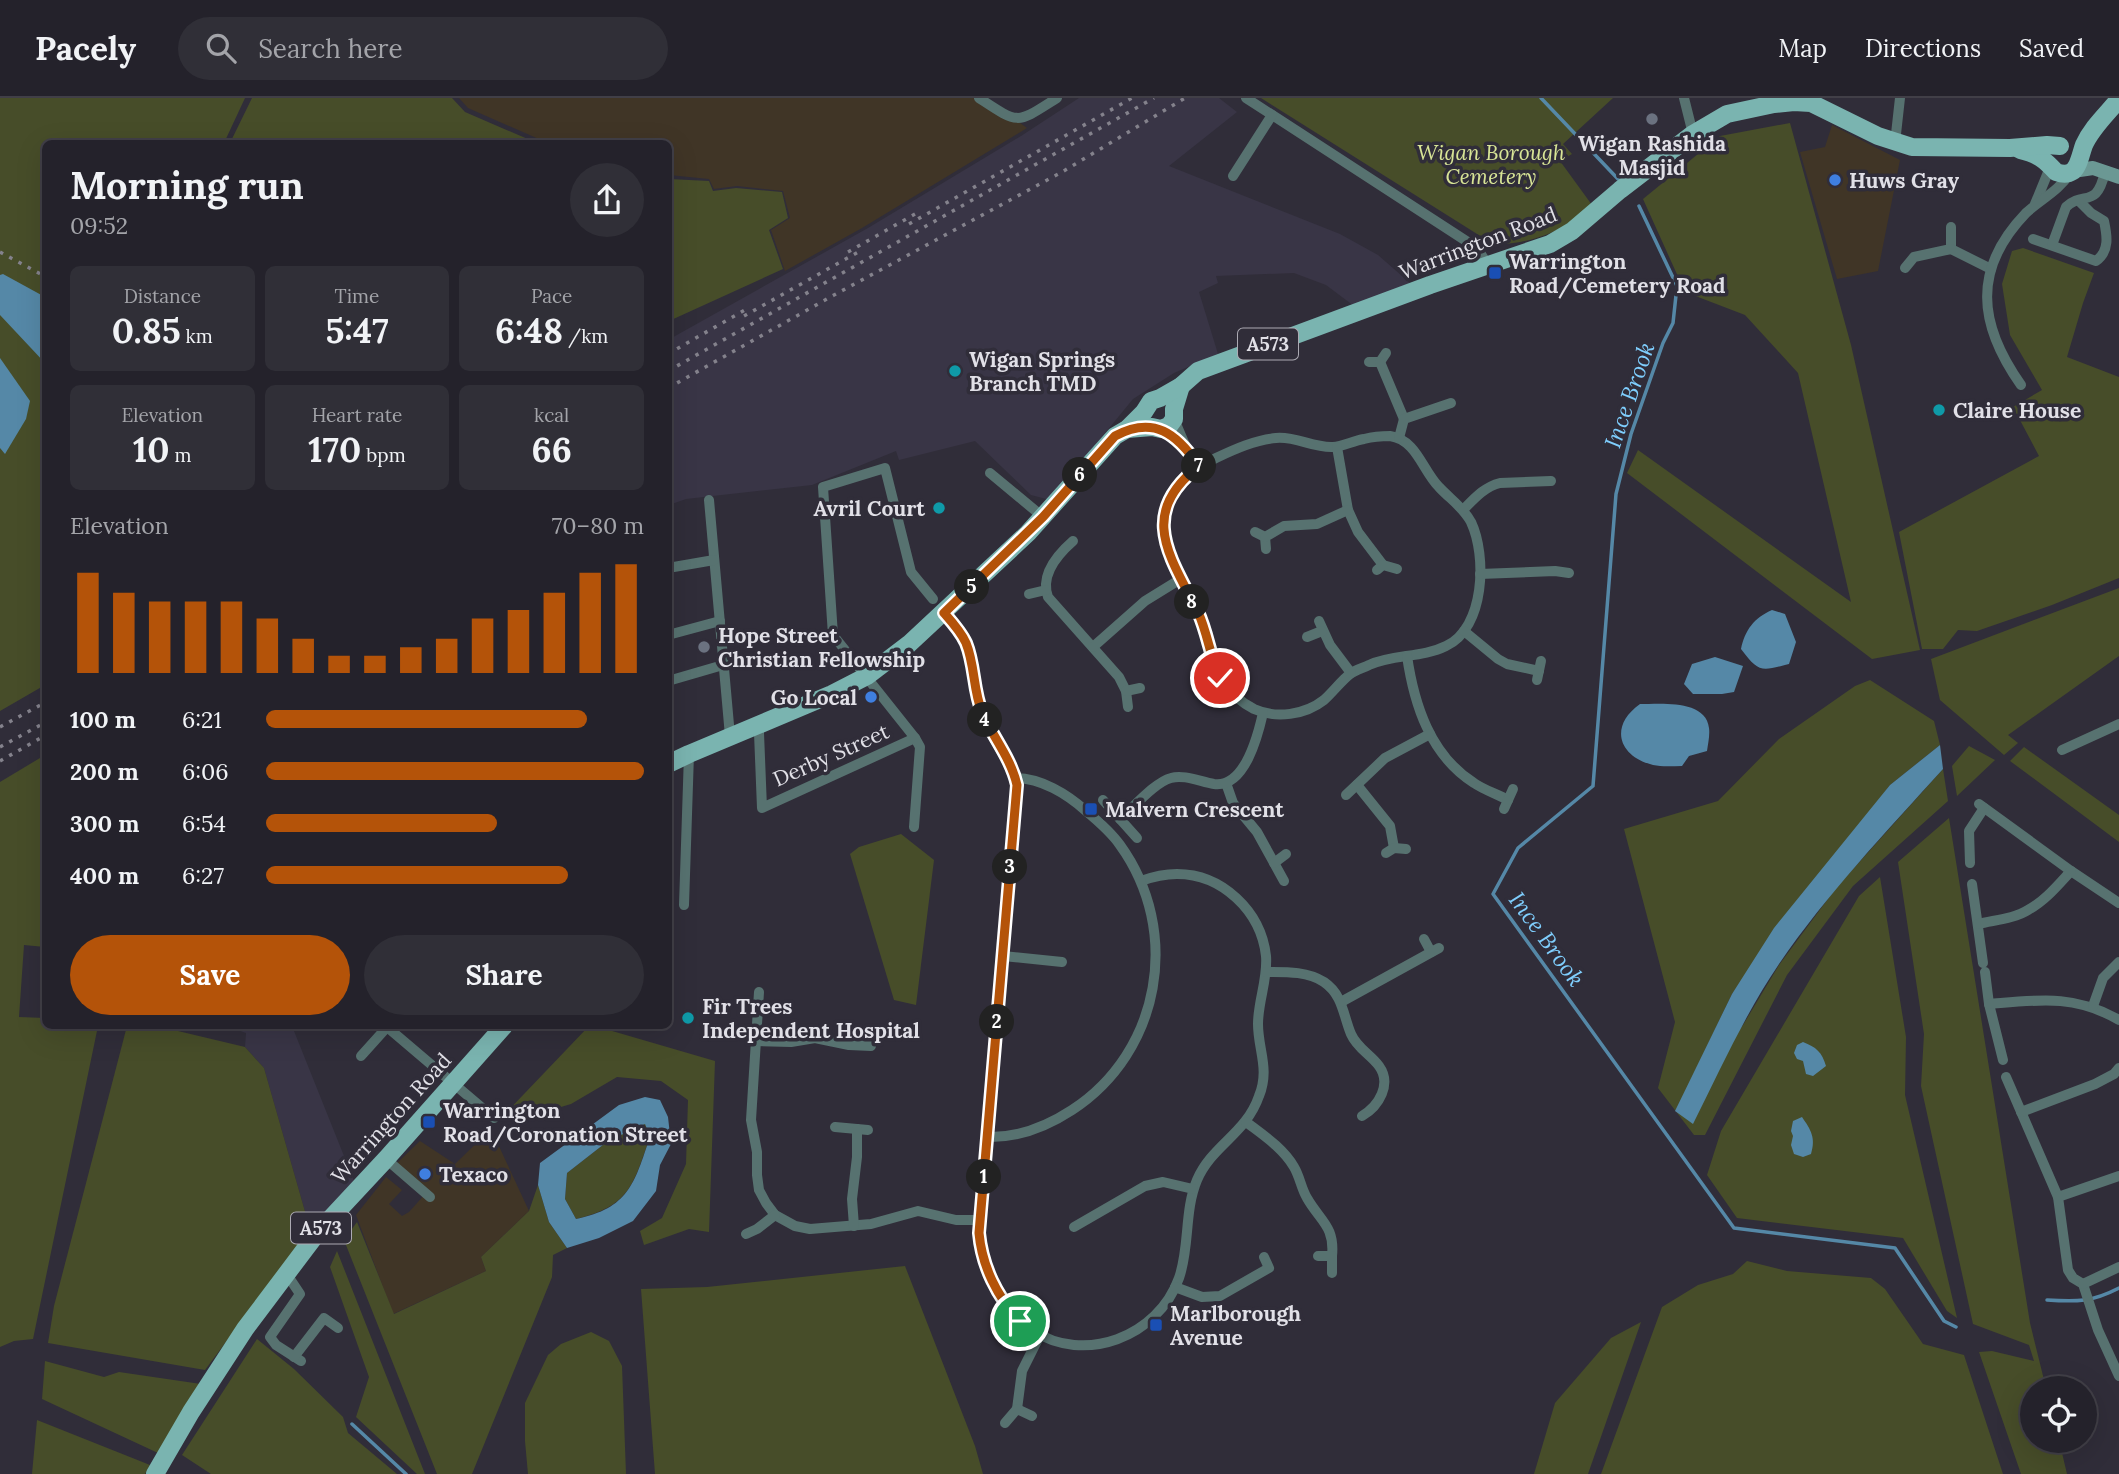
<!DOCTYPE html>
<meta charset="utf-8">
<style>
:root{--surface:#24222b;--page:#302f37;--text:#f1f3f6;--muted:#a3a4a9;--line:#413f47;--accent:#b45309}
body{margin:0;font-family:Lora,serif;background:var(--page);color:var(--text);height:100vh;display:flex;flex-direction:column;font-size:26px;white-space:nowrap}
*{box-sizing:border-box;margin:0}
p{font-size:23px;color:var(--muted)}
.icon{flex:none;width:38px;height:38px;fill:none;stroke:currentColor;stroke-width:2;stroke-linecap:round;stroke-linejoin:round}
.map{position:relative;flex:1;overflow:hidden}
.drawer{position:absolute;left:42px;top:42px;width:630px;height:889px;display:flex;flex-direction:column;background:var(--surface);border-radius:10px;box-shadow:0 7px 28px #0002,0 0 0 2px var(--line)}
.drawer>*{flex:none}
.tools{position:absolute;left:2020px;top:1278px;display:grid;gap:14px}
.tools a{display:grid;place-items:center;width:77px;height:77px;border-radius:50%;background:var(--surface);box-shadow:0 7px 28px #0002,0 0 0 2px var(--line);font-size:35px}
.pin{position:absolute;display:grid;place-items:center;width:60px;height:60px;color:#fff;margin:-30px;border:4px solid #fff;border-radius:50%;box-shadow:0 2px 7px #0007}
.km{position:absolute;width:35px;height:35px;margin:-18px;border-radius:50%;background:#222;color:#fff;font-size:19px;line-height:35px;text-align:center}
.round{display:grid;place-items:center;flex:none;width:74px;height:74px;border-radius:37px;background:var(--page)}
.headline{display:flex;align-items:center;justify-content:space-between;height:119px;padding:0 28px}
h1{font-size:38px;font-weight:700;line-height:52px}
.figures{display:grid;grid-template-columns:repeat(3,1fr);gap:10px;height:119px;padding:7px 28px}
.figures div{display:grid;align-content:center;border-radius:10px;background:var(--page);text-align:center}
.figures b{font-size:35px;font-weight:700}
.figures small{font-size:19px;font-weight:400}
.figures p{font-size:19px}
.chart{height:196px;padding:14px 28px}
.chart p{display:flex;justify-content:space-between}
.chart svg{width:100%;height:126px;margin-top:7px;stroke:var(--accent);stroke-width:6}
.cta{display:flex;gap:14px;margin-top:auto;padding:14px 28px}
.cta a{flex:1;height:80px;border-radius:42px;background:var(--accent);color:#fff;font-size:28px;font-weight:700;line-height:80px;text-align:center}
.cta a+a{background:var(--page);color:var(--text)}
ul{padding:0 28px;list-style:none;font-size:23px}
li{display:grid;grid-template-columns:112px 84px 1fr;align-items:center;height:52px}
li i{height:18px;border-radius:9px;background:var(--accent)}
header{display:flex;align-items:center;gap:42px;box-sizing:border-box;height:98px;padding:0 35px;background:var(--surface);border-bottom:2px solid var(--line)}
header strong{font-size:33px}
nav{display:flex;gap:38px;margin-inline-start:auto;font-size:24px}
.search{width:490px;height:63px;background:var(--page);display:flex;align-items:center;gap:18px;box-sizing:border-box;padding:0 24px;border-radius:38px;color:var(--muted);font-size:26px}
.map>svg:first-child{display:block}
.built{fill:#393546}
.industrial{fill:#403526}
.green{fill:#474d29}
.water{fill:#5588a7;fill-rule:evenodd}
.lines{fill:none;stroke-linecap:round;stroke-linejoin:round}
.stream{stroke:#5588a7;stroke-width:3.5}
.street{stroke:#577270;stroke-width:10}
.secondary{stroke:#6b9894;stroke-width:14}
.primary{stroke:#7ab4b0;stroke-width:18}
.rail{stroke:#84828c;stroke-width:3.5;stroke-dasharray:3.5 7;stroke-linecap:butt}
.route-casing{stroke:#fff;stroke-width:14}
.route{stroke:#b45309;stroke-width:9}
.worship-dot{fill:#6b7280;stroke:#302d39;stroke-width:2.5}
.shop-dot{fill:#3f7fe0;stroke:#302d39;stroke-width:2.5}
.transit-dot{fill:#1a4fb4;stroke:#302d39;stroke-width:2.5}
.culture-dot{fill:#0f9aa8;stroke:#302d39;stroke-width:2.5}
.labels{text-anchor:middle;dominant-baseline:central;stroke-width:7;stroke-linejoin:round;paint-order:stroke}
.shield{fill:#302d39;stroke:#acaab3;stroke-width:2}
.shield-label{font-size:19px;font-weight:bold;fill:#e1e0e7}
.poi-label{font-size:21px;font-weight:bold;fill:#e1e0e7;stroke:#302d39;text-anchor:start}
.park-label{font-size:21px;font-style:italic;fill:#d8e596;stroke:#302d39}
.street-label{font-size:21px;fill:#e1e0e7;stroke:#302d39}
.water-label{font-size:23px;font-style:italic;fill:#7fcefd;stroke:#302d39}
</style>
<header>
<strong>Pacely</strong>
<div class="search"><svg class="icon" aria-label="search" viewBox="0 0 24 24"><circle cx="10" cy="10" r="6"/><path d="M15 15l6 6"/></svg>Search here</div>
<nav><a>Map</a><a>Directions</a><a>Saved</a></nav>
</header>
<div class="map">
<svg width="2119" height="1376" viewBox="0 0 2119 1376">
<rect width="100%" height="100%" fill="#302d39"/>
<g class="built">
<polygon points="1079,0 1219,0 1237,14 1169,68 1340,136 1378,157 1410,185 1354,208 1326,187 1294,175 1216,178 1218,185 1199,194 1218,256 1174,275 1133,301 1050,402 1031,397 975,343 899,362 896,353 812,387 686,401 669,407 668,242 868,130 1021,38"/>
<polygon points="226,928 292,928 354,1083 310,1131 264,970 245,949 246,935"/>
</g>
<g class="industrial">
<polygon points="459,0 986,0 1027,30 862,130 785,173 771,132 790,120 783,93 737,88 714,91 709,81 669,77 668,46 548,45 468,10"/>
<polygon points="1832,27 1900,62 1878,173 1837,181 1800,54 1825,49"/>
<polygon points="491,1031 529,1113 481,1159 486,1173 393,1216 356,1117 386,1079 402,1092 389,1106 402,1118 409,1114 426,1095 396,1066 420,1043 455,1066"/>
</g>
<g class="green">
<polygon points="0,0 245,0 224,45 46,46 45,587 0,613"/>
<polygon points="252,0 452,0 465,14 537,45 230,45"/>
<path d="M1261 0H1613L1563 46 1572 56 1560 63 1592 107C1583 114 1574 122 1564 128 1545 140 1515 147 1493 146Z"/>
<polygon points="1790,25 1851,247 1920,552 1872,561 1627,375 1638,352 1851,504 1798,275 1745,217 1685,194 1643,101 1720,38"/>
<polygon points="669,81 709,83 713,93 736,90 782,94 788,120 769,132 783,171 669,223"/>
<polygon points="2023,150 2094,175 2083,205 2067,259 2119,279 2119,480 2052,507 1977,533 1958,532 1943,551 1922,551 1899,434 2039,358 2013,309 2042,292 2010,237 2002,186 2012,153"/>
<polygon points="2119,490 2119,558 2008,637 2018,645 2004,657 1940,602 1931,561"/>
<polygon points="1870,582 1934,623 1940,647 1890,687 1732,896 1676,1013 1743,927 1779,867 1836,790 1943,671 1948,703 1853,788 1787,877 1705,1037 1694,1037 1658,990 1675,924 1624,731 1718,703 1779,641 1855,588"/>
<polygon points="1969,648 1995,662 1957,698 1952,668"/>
<polygon points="2024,649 2119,717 2119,744 2010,663"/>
<polygon points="45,657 45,849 24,847 19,919 45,920 46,928 98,928 33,1241 14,1243 0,1249 0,684"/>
<polygon points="1949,720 2030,1225 2046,1290 2032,1290 2032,1342 2059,1342 2067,1376 2021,1376 1979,1254 1992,1253 2034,1263 2029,1247 1973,1226 1921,988 1924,936 1898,764"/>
<polygon points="901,736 934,762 916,907 894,902 850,756 859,749"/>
<polygon points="1880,779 1906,939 1905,997 1957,1220 1947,1213 1903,1140 1737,1120 1707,1077 1721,1033 1859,798"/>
<polygon points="127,928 157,928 245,949 264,970 310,1131 205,1272 48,1245 54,1208"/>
<polygon points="589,928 595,928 715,963 709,1134 689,1131 644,1147 640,1133 662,1120 686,1066 688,1002 661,983 617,979 571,1006 524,1020 503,1018"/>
<path d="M645 1025 650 1039C633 1087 630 1108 576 1121L565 1101 567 1075 608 1043Z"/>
<polygon points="538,1087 549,1124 567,1150 553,1157 552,1179 472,1376 437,1376 344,1142 357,1124 394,1216 486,1173 481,1159 529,1113"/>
<polygon points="337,1153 425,1376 417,1376 356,1319 369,1279 330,1169"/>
<polygon points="1747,1163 1787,1173 1871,1180 1885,1191 1923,1246 1964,1257 2003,1376 1601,1376 1662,1209 1698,1187 1733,1176"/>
<polygon points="905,1168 975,1348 983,1376 655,1376 641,1191 707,1189"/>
<polygon points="1641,1224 1588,1376 1534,1376 1555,1305 1611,1240"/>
<polygon points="591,1234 609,1243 622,1268 626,1376 528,1376 525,1343 525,1305 548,1257 561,1246"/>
<polygon points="257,1241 294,1271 343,1319 348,1335 397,1376 211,1376 182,1357"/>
<polygon points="45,1263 104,1279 119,1274 201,1286 158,1355 42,1301"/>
<polygon points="37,1322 150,1367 145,1376 32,1376"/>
</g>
<g class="water">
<polygon points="3,176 45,199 45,265 0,217 0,177"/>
<polygon points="0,260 30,303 26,321 5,356 0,350"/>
<path d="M1772 512 1785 516 1796 544 1789 566C1761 573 1759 575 1741 551 1745 532 1754 520 1772 512Z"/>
<polygon points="1715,559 1743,568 1734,594 1722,596 1693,596 1684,586 1692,566"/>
<path d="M1640 606C1660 606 1706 601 1709 630 1710 637 1708 646 1707 653L1689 658 1682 668C1673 668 1662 669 1653 667 1618 658 1609 628 1640 606Z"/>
<path d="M1940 647 1943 671C1886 734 1827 796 1779 866 1745 916 1720 972 1693 1026L1675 1013 1732 896 1774 830 1890 687Z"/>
<path d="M1803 944C1816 949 1822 954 1826 968L1813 978 1806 976 1803 963 1797 961 1794 955 1797 947Z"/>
<path d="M645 999 660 1002 668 1019 671 1046 660 1067 656 1093 633 1123 599 1140 567 1150 549 1124 538 1087 540 1065 619 1007ZM645 1026 650 1039C634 1086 629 1110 576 1121L565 1101 567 1075 608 1043Z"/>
<path d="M1802 1019C1811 1032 1816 1040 1811 1056L1803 1059 1794 1056 1791 1047 1793 1038 1791 1033 1793 1023Z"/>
</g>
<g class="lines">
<g class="stream">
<polyline points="1541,0 1618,81"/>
<polyline points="1639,108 1677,188 1673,225 1663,245 1631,336 1616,396 1593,688 1518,750 1493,796 1734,1130 1895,1150 1944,1223 1956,1229"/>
<path d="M2047 1202C2077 1204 2092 1204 2119 1190"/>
<polyline points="352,1326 406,1376"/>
</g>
<g class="street">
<path d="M979 0C1020 27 1016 26 1057 0"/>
<polyline points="1246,0 1477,150 1488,167"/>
<polyline points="1684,0 1693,36"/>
<polyline points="1895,45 1900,0"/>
<polyline points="1233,78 1272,17"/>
<polyline points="2035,106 2051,67"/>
<path d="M2033 141 2096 163C2110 153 2107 137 2104 123L2091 115 2079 103"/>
<path d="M2052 147 2066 109C2084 92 2096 112 2105 74"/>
<polyline points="1951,151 1951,129"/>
<polyline points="1905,170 1914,159 1951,151 1991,171"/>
<polyline points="1369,264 1380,264 1386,255"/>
<polyline points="1380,264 1404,321"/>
<path d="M2021 287C1978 226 1972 171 2026 115 2041 101 2059 93 2070 75"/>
<polyline points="1174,321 1185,347 1199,368"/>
<path d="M1390 338C1417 342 1422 372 1439 389 1450 401 1463 409 1471 424 1487 458 1485 530 1446 548 1422 560 1393 556 1369 567 1363 570 1355 572 1350 576 1341 583 1333 594 1324 602 1305 617 1276 621 1254 611 1211 589 1216 552 1197 514 1190 498 1180 484 1173 467 1153 417 1168 383 1216 360 1235 351 1255 342 1276 340 1296 338 1313 350 1333 349 1343 348 1353 343 1364 341 1372 339 1381 338 1390 338Z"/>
<polyline points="1399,340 1404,321 1451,305"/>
<polyline points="1337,349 1348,412 1358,434 1383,467"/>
<polyline points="990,375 1043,419"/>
<polyline points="709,402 730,638"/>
<path d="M1463 412C1474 401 1484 389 1500 385L1551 383"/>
<polyline points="1255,434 1265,439 1266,451"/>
<polyline points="1265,439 1284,428 1317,426 1348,412"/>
<path d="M1073 443C1057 457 1040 477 1048 499L1119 579 1126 593 1128 609"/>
<polyline points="668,470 714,462"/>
<polyline points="1377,472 1383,467 1397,471"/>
<polyline points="1480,476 1555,473 1569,475"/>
<polyline points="1029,496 1046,492"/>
<path d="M944 515 966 544 980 609 991 635 1013 674 1016 686 979 1122C979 1163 997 1208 1032 1232 1084 1267 1158 1239 1179 1180 1190 1149 1184 1113 1197 1082 1212 1047 1246 1036 1259 998 1270 971 1258 952 1258 926 1258 903 1268 881 1266 858 1261 813 1222 776 1177 776 1164 776 1152 779 1141 783"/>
<polyline points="1319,523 1330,547 1351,575"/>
<polyline points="1464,533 1498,561 1507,566 1539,573"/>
<polyline points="668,537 720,523"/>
<polyline points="1307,539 1322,533"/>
<polyline points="1093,549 1145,503 1179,482"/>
<path d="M1407 558C1414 606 1430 657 1474 685 1484 692 1497 696 1508 702"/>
<polyline points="1537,582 1541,563"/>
<polyline points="668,583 723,567"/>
<polyline points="1126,593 1140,590"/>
<polyline points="756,627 759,635 762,710 915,640"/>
<polyline points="2062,652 2119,626"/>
<polyline points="1226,685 1233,705 1257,734 1284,783"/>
<polyline points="1357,687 1390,728 1394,750"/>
<polyline points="1346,697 1385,660 1430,636"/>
<polyline points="1103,702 1137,740"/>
<polyline points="1979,706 2071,773 2119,805"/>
<polyline points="1504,711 1513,691"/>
<path d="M1120 721C1133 710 1155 684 1171 680 1184 676 1201 684 1214 686 1245 690 1258 637 1263 615"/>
<polyline points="914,729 920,649 915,640 833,537 823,389 885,370 911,474 933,501"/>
<polyline points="1386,755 1394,750 1406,751"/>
<polyline points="1274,765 1286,756"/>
<polyline points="1970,765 1969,733 1984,710"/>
<polyline points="1972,786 1983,865"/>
<polyline points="684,807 689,656"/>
<path d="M1978 826C1994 822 2014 821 2028 812 2045 803 2058 787 2071 773"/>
<polyline points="1424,841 1431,854"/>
<polyline points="1003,858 1062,864"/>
<path d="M1266 874C1285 874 1307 873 1324 884 1343 897 1343 917 1351 936 1357 950 1370 956 1379 968 1392 986 1379 1008 1362 1018"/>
<polyline points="1985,874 1989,906 2003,962"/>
<polyline points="759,894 751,1022 757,1054 757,1077 759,1092 766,1105 775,1117 795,1128 810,1131 871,1126 918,1113 956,1122 979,1122"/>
<polyline points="1341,904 1439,850"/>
<path d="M1989 906C2037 902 2075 896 2119 922"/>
<polyline points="2093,908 2103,880 2119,864"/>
<polyline points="387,929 494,1020"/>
<polyline points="755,943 791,944 815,940 849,947 871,948 872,938"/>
<polyline points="361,958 388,928"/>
<polyline points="2006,979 2058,1099"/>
<polyline points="2021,1014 2095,986 2114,976 2119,970"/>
<path d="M1246 1024C1263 1037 1283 1050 1294 1069 1300 1079 1301 1090 1307 1100 1320 1123 1335 1128 1332 1158"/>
<polyline points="835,1029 868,1032"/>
<path d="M987 1039C1018 1040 1046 1029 1072 1012 1161 954 1182 833 1120 747 1111 734 1098 723 1086 713 1067 696 1041 680 1015 680"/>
<polyline points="386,1061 430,1099"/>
<polyline points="2119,1078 2058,1099 2068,1172 2073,1180 2083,1186 2098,1232 2119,1278"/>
<polyline points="854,1128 852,1101 857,1059 857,1031"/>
<polyline points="1074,1129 1145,1088 1163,1084 1193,1091"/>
<polyline points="746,1136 757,1131 775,1117"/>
<polyline points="1318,1158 1332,1158 1332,1175"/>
<polyline points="286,1175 300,1196 270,1239 276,1247 301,1263"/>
<polyline points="2083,1186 2119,1169"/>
<polyline points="1175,1189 1202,1199 1220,1198 1269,1170 1264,1159"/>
<polyline points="294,1259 324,1220 338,1230"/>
<polyline points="1017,1311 1022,1273 1040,1237"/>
<polyline points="1005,1325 1017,1311 1032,1318"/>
</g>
<polyline class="secondary" points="2073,73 2093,70 2119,79"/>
<g class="primary">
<path d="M2020 52C2038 56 2045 62 2056 74 2062 76 2067 77 2073 73 2079 68 2081 55 2084 47 2092 29 2107 16 2119 1"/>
<polyline points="1127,331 1152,329 1161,331 1169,328 1174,321 1174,311 1181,288"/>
<polyline points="668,666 689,656 832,596 867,578 909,546 1028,435 1115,338 1127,331 1144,314 1151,303 1160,300 1181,288 1198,273 1430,187 1550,146 1572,133 1620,92 1693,36 1727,16 1774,6 1794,4 1811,5 1878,38 1912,49 2010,50 2047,47 2060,48"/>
<polyline points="155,1376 191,1314 245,1231 318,1134 386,1061 504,928"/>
</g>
<g class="rail">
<polyline points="909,126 1132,0"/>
<polyline points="0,154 46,179"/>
<polyline points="848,154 915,116"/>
<polyline points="744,218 860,153"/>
<polyline points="668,256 750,209"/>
<polyline points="668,273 1154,0"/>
<polyline points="668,290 834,197 1062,74 1185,0"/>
<polyline points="0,629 46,604"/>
<polyline points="0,649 46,624"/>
<polyline points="0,663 46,637"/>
</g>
</g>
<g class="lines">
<defs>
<path id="route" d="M1020 1223C997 1199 982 1168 979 1135L1017 687C1011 660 992 638 982 614 973 592 975 567 966 545 961 534 952 524 944 515L1043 419 1115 338C1154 317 1177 336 1199 368 1137 416 1170 458 1198 514 1208 536 1210 559 1220 580"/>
</defs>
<use href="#route" class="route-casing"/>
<use href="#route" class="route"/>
</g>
<g class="worship-dot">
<circle cx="1652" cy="21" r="7"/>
<circle cx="704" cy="549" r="7"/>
</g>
<g class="shop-dot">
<circle cx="1835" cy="82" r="7"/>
<circle cx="871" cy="599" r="7"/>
<circle cx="425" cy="1076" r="7"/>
</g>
<g class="transit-dot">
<rect x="1488" y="168" width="14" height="14" rx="3.5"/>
<rect x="1084" y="704" width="14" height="14" rx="3.5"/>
<rect x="422" y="1017" width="14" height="14" rx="3.5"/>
<rect x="1149" y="1220" width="14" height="14" rx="3.5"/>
</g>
<g class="culture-dot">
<circle cx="955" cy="273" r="7"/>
<circle cx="1939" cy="312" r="7"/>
<circle cx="939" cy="410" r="7"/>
<circle cx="688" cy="920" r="7"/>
</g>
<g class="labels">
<g class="shield">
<rect x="1238" y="230.5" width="60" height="31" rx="5"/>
<rect x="291" y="1114.5" width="60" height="31" rx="5"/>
</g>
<g class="shield-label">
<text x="1268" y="246">A573</text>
<text x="321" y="1130">A573</text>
</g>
<g class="poi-label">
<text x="1652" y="45" text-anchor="middle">Wigan Rashida<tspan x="1652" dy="24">Masjid</tspan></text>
<text x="1849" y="82">Huws Gray</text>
<text x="1509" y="163">Warrington<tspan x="1509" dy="24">Road/Cemetery Road</tspan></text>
<text x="969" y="261">Wigan Springs<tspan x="969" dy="24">Branch TMD</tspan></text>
<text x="1953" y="312">Claire House</text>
<text x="925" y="410" text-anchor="end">Avril Court</text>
<text x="718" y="537">Hope Street<tspan x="718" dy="24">Christian Fellowship</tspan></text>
<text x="857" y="599" text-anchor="end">Go Local</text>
<text x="1105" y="711">Malvern Crescent</text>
<text x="702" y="908">Fir Trees<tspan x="702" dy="24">Independent Hospital</tspan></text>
<text x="443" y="1012">Warrington<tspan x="443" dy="24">Road/Coronation Street</tspan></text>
<text x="439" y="1076">Texaco</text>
<text x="1170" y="1215">Marlborough<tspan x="1170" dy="24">Avenue</tspan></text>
</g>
<g class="park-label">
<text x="1491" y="54">Wigan Borough<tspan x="1491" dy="24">Cemetery</tspan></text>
</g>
<g class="street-label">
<text transform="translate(1478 145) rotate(-21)">Warrington Road</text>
<text transform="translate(831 657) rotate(-24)">Derby Street</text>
<text transform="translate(391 1020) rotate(-48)">Warrington Road</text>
</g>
<g class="water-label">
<text transform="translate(1629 297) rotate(-71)">Ince Brook</text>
<text transform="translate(1547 841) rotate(54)">Ince Brook</text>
</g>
</g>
</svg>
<div class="tools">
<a><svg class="icon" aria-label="locate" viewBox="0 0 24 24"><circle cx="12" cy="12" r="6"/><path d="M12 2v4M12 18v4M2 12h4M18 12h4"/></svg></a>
</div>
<div class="pin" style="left:1020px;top:1223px;background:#1e9e55"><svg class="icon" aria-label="arrive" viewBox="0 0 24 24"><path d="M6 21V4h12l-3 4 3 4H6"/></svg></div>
<div class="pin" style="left:1220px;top:580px;background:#d93025"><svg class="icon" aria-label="check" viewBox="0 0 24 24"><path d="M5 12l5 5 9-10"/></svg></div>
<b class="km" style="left:984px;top:1079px">1</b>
<b class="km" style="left:997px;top:924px">2</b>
<b class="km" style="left:1010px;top:769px">3</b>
<b class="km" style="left:985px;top:622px">4</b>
<b class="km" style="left:972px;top:489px">5</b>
<b class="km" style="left:1080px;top:377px">6</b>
<b class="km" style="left:1199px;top:368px">7</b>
<b class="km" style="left:1192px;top:504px">8</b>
<section class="drawer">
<div class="headline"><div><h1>Morning run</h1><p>09:52</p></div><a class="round"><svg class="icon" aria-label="share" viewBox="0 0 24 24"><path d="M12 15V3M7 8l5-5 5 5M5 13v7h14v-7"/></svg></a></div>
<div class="figures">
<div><p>Distance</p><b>0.85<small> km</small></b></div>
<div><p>Time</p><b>5:47</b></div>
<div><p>Pace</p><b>6:48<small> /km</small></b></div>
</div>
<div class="figures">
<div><p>Elevation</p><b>10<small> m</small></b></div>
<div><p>Heart rate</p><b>170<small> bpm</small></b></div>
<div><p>kcal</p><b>66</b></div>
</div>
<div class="chart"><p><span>Elevation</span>70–80 m</p>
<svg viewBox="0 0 160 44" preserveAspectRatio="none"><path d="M5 44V9M15 44V16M25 44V19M35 44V19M45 44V19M55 44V25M65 44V32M75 44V38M85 44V38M95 44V35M105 44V32M115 44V25M125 44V22M135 44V16M145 44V9M155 44V6"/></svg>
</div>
<ul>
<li><b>100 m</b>6:21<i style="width:85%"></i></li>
<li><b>200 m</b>6:06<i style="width:100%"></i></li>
<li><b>300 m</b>6:54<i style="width:61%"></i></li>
<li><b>400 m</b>6:27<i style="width:80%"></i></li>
</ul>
<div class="cta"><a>Save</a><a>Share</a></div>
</section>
</div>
